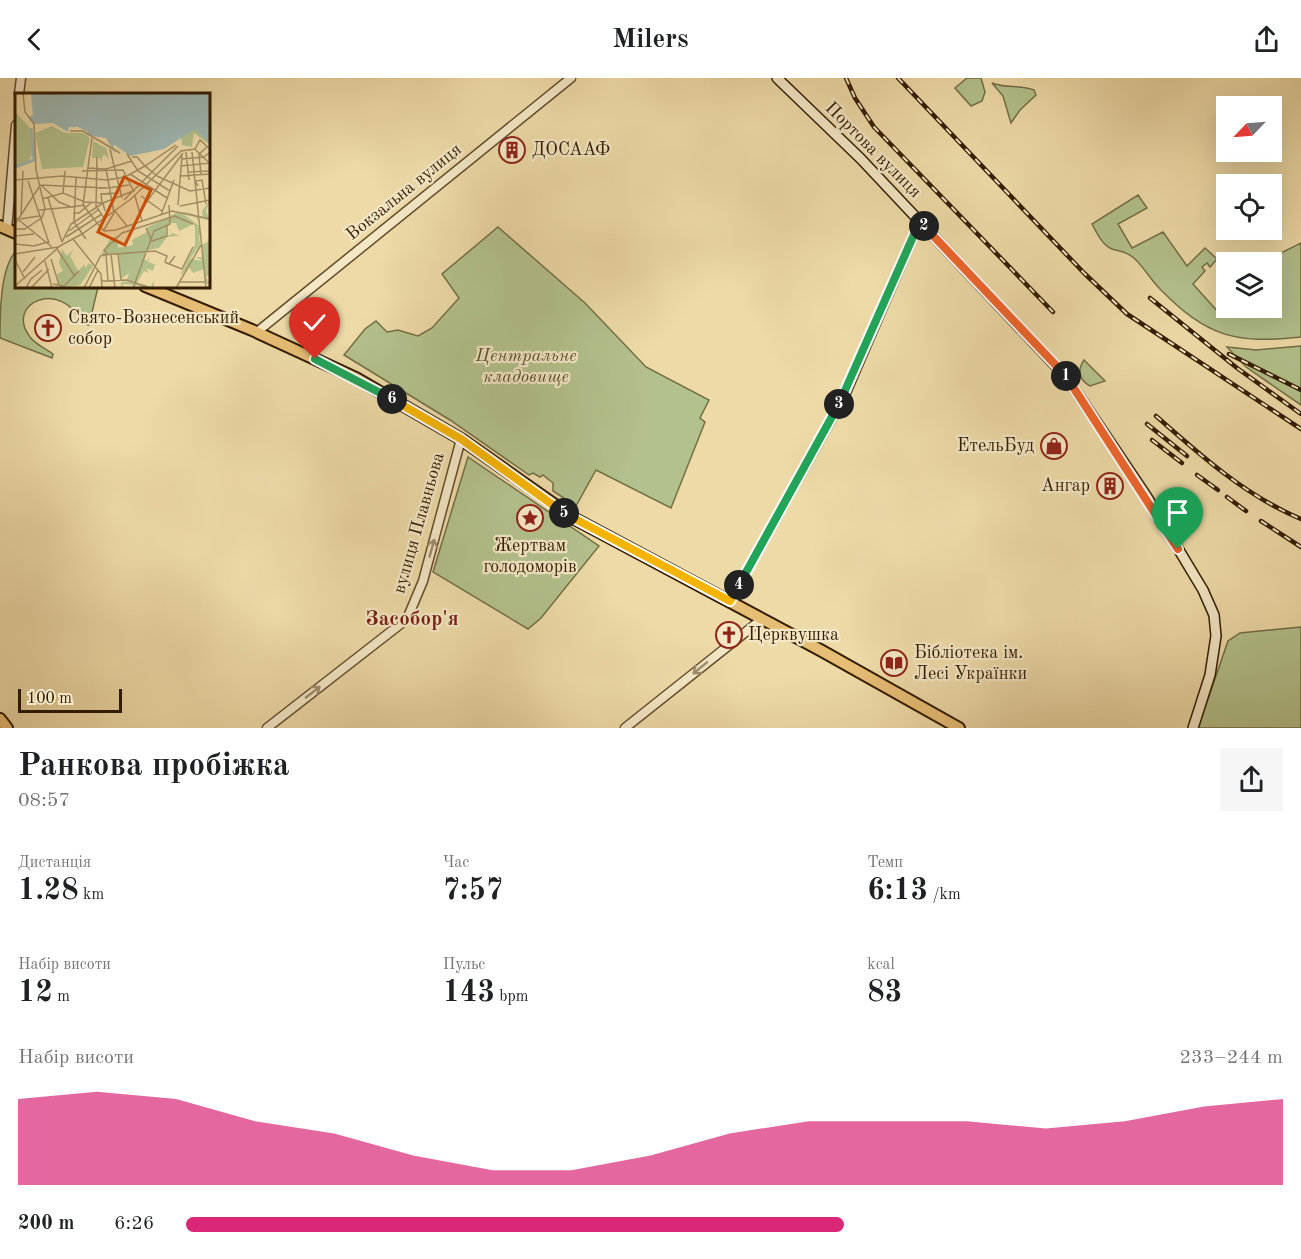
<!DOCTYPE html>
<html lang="uk">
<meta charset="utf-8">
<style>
:root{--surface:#fff;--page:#f6f6f6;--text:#202124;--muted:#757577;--accent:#db2777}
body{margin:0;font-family:"Old Standard TT",serif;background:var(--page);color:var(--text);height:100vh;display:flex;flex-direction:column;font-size:22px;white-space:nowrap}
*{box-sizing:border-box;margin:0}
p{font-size:20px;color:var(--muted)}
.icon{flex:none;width:33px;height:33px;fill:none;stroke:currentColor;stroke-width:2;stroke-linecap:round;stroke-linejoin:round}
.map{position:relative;height:650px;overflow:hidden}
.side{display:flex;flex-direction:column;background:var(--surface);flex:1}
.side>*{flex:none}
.needle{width:39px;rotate:245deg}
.tools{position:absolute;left:1216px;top:18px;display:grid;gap:12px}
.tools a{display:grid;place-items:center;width:66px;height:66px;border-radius:0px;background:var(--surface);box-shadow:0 6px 24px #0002;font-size:30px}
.scale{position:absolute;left:18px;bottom:15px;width:104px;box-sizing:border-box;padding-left:6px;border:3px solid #331c00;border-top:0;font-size:16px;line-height:21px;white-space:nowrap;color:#331c00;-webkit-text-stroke:4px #f3e7c6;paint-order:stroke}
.pin{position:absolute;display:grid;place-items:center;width:51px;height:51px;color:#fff;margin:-62px -26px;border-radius:50% 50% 50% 0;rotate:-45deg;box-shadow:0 0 6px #0007}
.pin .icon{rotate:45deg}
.km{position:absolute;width:30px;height:30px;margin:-15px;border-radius:50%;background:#222;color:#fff;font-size:16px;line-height:30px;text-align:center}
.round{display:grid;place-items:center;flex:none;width:63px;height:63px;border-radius:0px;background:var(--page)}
.summary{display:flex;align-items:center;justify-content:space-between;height:102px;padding:0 18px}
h1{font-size:33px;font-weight:700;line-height:45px}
.figures{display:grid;grid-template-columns:repeat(3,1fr);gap:9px;height:102px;padding:6px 18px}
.figures div{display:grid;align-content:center}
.figures b{font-size:30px;font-weight:700}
.figures small{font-size:16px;font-weight:400}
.figures p{font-size:16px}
.chart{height:168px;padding:12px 18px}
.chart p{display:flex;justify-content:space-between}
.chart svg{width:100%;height:108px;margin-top:6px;fill:var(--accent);opacity:.7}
ul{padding:0 18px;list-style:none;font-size:20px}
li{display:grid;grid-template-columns:96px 72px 1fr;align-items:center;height:45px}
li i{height:15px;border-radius:8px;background:var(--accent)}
header{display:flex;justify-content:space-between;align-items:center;height:78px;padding:0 18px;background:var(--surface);font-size:27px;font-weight:700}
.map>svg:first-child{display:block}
.green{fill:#b3c18c;stroke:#736e46;stroke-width:1.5}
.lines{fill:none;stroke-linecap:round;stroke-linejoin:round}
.tertiary-casing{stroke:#624c2a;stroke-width:11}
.secondary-casing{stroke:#331c00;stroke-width:12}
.primary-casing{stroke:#331c00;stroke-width:14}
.tertiary{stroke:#f3e7c6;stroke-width:8}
.secondary{stroke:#f3e7c6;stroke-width:9}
.primary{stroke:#e6bd74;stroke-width:10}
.rail-casing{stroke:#331c00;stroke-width:4.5}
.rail{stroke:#f3e7c6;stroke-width:2;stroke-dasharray:7;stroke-linecap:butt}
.oneway{stroke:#9d8c6d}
.split-1-casing{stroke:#fff;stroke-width:12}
.split-2-casing{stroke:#fff;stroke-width:12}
.split-3-casing{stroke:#fff;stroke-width:12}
.split-4-casing{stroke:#fff;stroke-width:12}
.split-5-casing{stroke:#fff;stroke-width:12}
.split-6-casing{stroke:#fff;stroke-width:12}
.split-7-casing{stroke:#fff;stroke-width:12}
.split-1{stroke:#f0652b;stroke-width:8}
.split-2{stroke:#f0652b;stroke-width:8}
.split-3{stroke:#22a559;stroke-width:8}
.split-4{stroke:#22a559;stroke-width:8}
.split-5{stroke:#f5b400;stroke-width:8}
.split-6{stroke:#f5b400;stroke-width:8}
.split-7{stroke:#22a559;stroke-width:8}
.labels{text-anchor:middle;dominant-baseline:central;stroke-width:4.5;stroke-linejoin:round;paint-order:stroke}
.poi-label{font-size:18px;fill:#331c00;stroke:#f3e7c6;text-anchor:start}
.street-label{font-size:18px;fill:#331c00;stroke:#f3e7c6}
.park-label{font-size:18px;font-style:italic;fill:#594e2a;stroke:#f3e7c6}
.quarter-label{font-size:21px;font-weight:bold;fill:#7a1f14;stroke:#f3e7c6}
.inset-river{fill:none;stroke:#9eb8b3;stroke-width:3}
.inset-road{fill:none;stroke:#a38e64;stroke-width:1.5}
.view{fill:#cd500a;fill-opacity:0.15;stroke:#cd500a;stroke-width:3}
.inset-edge{fill:none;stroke:#331c00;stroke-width:3}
</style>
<header><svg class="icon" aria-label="back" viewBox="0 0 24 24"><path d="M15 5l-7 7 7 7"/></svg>Milers<svg class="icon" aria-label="share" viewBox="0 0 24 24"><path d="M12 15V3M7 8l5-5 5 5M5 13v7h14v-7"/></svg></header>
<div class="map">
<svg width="1301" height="650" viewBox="0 0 1301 650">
<rect width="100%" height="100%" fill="#eddaa7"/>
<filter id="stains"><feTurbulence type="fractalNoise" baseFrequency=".00333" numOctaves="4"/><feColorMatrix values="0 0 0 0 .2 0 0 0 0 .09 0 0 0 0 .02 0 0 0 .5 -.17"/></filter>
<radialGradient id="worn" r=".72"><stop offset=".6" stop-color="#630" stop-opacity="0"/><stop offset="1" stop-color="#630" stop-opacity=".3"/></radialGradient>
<g class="green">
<polygon points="967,0 981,0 985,14 982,23 971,28 955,10"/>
<path d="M992 5C1006 11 1020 6 1034 12L1036 17 1020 32 1011 45 1003 18Z"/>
<path d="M1138 117 1147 130 1118 146 1132 170 1163 154 1187 188 1205 170 1217 181 1210 189 1207 185 1202 189 1205 193 1193 206 1219 235 1227 227V230H1272V184H1263L1301 165V259C1235 266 1207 259 1160 211 1151 202 1145 191 1136 182 1128 174 1122 174 1112 171 1102 167 1097 155 1092 146Z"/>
<polygon points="498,149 585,225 646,289 709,322 700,340 705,344 671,430 596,392 576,428 553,413 553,405 543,397 540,399 533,395 529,397 450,342 344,277 365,251 376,243 387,254 398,252 418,258 432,250 459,220 442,196"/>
<path d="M16 173V208L98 209 89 247 82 245C61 200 4 225 30 259 35 266 46 271 53 276L52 280 0 260C0 237 0 190 16 173Z"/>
<polygon points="1301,268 1301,327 1246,289 1227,269 1256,272"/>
<path d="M1084 282 1105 303 1090 308C1079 302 1077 292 1084 282Z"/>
<polygon points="468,379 599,468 541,540 528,551 433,494"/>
<polygon points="1301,549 1301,650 1198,650 1228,563 1240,555"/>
</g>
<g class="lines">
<defs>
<g id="tertiary">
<polyline points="19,16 21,0"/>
<polyline points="7,151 16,47"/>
<polyline points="257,254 571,0"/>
<polyline points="730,523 846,315 920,143"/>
<polyline points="267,650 407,541 423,503 461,361"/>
<polyline points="625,650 762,541"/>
</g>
<polyline id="secondary" points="777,0 861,81 1067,300 1147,419 1203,512 1214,537 1216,558 1210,597 1193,650"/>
<g id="primary">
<polyline points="0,148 16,155"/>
<polyline points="145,208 252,252 356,300 461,361 575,441 822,573 959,650"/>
<polyline points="0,641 7,650"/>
</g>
</defs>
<use href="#tertiary" class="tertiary-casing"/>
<use href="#secondary" class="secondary-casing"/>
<use href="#primary" class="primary-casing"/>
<use href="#tertiary" class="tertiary"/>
<use href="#secondary" class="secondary"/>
<use href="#primary" class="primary"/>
<defs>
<g id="rail">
<polyline points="846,0 855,20 874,49 1053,234"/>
<polyline points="898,0 1084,195 1127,236 1301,351"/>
<polyline points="1150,220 1237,290 1301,336"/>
<polyline points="1229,276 1301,312"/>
<path d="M1156 338C1200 377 1246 418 1301 441"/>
<polyline points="1147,346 1187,378"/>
<polyline points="1152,362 1182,385"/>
<polyline points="1197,397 1218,412"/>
<polyline points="1227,419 1246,433"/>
<polyline points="1261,443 1301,469"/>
</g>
</defs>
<use href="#rail" class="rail-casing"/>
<use href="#rail" class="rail"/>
</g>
<defs><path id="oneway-shaft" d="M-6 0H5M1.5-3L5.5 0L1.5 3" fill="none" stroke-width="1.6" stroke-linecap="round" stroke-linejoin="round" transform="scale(1.5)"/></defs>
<g class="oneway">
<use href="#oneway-shaft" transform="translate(432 470) rotate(-74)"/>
<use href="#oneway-shaft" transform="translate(700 590) rotate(141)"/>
<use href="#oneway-shaft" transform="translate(313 614) rotate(-38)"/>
</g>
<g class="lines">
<defs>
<polyline id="split-1" points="1066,298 1178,471"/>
<polyline id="split-2" points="924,148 1066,298"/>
<polyline id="split-3" points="839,326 920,143 924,148"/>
<polyline id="split-4" points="739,507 839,326"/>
<polyline id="split-5" points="564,435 730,523 739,507"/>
<polyline id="split-6" points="392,321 461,361 564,435"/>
<polyline id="split-7" points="315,281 392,321"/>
</defs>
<use href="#split-1" class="split-1-casing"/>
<use href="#split-2" class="split-2-casing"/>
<use href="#split-3" class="split-3-casing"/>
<use href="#split-4" class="split-4-casing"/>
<use href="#split-5" class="split-5-casing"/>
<use href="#split-6" class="split-6-casing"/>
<use href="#split-7" class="split-7-casing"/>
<use href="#split-1" class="split-1"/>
<use href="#split-2" class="split-2"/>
<use href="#split-3" class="split-3"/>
<use href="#split-4" class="split-4"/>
<use href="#split-5" class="split-5"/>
<use href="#split-6" class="split-6"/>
<use href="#split-7" class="split-7"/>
</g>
<defs>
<symbol id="building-ring" viewBox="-11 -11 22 22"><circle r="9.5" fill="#f3e7c6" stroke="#8f2418" stroke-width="1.5"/><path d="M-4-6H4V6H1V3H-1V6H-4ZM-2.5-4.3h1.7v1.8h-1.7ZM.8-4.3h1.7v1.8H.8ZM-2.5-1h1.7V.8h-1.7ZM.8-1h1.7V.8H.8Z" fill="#8f2418"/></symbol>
<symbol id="church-ring" viewBox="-11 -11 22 22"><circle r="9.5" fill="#f3e7c6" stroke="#8f2418" stroke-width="1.5"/><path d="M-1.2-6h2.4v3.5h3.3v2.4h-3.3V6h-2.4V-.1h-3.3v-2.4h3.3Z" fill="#8f2418"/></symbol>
<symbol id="shop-ring" viewBox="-11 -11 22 22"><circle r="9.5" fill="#f3e7c6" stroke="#8f2418" stroke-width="1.5"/><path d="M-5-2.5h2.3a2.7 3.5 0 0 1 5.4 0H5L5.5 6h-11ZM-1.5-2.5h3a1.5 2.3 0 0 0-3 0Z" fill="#8f2418"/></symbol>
<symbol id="sight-ring" viewBox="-11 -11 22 22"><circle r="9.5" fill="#f3e7c6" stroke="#8f2418" stroke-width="1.5"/><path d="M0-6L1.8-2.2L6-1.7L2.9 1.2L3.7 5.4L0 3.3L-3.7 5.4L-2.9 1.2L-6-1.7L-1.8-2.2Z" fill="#8f2418"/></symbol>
<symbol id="library-ring" viewBox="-11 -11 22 22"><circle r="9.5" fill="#f3e7c6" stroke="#8f2418" stroke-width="1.5"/><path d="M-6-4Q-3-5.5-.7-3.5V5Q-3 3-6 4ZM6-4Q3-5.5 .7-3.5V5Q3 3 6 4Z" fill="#8f2418"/></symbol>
</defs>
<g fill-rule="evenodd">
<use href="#building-ring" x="497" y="57" width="30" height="30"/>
<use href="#church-ring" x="33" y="235" width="30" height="30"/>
<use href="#shop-ring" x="1039" y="353" width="30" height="30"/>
<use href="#building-ring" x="1095" y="393" width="30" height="30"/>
<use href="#sight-ring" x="515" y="425" width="30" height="30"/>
<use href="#church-ring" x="714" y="542" width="30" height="30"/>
<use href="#library-ring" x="879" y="570" width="30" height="30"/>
</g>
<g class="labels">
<g class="poi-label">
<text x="532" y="72">ДОСААФ</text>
<text x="68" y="240">Свято-Вознесенський<tspan x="68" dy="21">собор</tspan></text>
<text x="1034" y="368" text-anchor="end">ЕтельБуд</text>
<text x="1090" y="408" text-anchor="end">Ангар</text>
<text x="530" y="468" text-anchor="middle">Жертвам<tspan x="530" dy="21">голодоморів</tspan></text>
<text x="748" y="557">Церквушка</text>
<text x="914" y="575">Бібліотека ім.<tspan x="914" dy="21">Лесі Українки</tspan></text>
</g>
<g class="street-label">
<text transform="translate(873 72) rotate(45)">Портова вулиця</text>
<text transform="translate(404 114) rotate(-39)">Вокзальна вулиця</text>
<text transform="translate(419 445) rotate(-74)">вулиця Плавньова</text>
</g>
<g class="park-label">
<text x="526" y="278">Центральне<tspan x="526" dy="21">кладовище</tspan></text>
</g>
<g class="quarter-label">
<text x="412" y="541">Засобор'я</text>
</g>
</g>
<g transform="translate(15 15)">
<rect width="195" height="195" fill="#eddaa7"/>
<path d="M0 19 15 35 17 62 13 69 0 73ZM186 32 181 37 191 46 195 52 179 40 177 54 167 52 166 43ZM37 33 50 40H68L75 45 68 74 27 76 20 40ZM78 48 91 55 94 66 89 61 85 69V65H77ZM195 107 191 118 195 128 183 124V129L181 124 167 120 183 132 187 142H184L185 152 175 166 188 168 181 164H188L187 152 195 147V181L191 184 195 190 190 191 191 195 189 176 178 180 174 174 165 183 180 152V134L178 131 164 138 161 130H155L151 133V144L158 140 164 143 152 144 144 155 132 157 129 166 132 168 135 163 133 169 149 174 140 171 138 178 131 175 134 180 129 178 123 188V191L133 195 126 190 136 194 138 188 139 193 137 195H129L122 192 118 195 120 192 109 191 106 195V189L116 188 112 187 114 180 106 186 104 160 85 164 95 146 108 140 102 144 103 155 118 152 117 147 132 139 131 135 161 120 171 119 188 124 187 118ZM47 156 52 163 59 156 55 163 63 178 70 171V176L74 170 78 173 65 192 45 195 42 181 48 178 44 170Z" fill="#b3c18c"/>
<path d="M16 0H195V51L180 36 149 56 115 63 100 52 98 53 100 58V60L91 45 71 42 73 39 63 34H54L53 39 38 30 19 31 14 24 18 22Z" fill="#9eb8b3"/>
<path class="inset-river" d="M0 74 19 67 16 35"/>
<path class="inset-road" d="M8 0 10 19 19 31 21 77 30 116 26 127M55 38H68L105 60M77 45 68 112 82 130M95 56 107 105M180 56 185 47 195 56M171 59 174 87M177 59 191 195M112 61 123 78 155 98M82 64 81 113 89 125M117 64H122L130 73 161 52M167 66 189 64 195 59M166 73 195 70M73 75 91 76 117 68M67 78 108 77 119 99M173 79 195 78M115 81 152 105M186 82 184 61 192 54M142 83 175 98 195 95M166 83 195 81M61 85 59 129 71 146M0 87 47 83 92 87 110 84 130 73 142 83M13 88 34 150M24 92 93 95 114 92M27 93 44 109 56 114 70 112M183 93 180 88 187 87 191 111M48 100 50 78M120 103 127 128M126 103 147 118M33 105 47 149M27 106 48 100 70 109 88 110 118 98M109 107 163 53M87 109 86 101 104 100M163 112 167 63M165 113 195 107M24 117 56 114M100 118 112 133M124 119 168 60M58 120H64L77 109M6 122 24 94M146 122 159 87M0 124 37 154M5 126 24 123M82 130 89 138 101 137 157 118 195 126M0 131 6 122 8 78M131 135 137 148 152 143V133M0 136H10L25 126M89 137 99 120 91 76M54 138 83 117M0 143 19 141M51 144 87 121M58 146 86 181 87 195M47 149 56 131 88 110 90 118M0 151 19 153 33 149M42 156 59 182M0 161 43 154 67 141 116 106 166 58 180 56 195 71M92 161 89 157 107 140 160 123 178 131M96 161 100 195M103 161 106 187M87 162 140 158 152 163 150 169 154 171 160 163M91 162 93 188M36 166 44 192M0 167 10 186M30 168 37 195M154 171 167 176 178 154M8 179 20 164M87 188 112 187 135 195M165 189H190M38 191 49 193 64 178M0 193 44 154M15 195 12 193 16 186 27 177M16 195 34 176M69 195 86 162M74 195 83 177M118 195 139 138 155 131 154 112M161 195 186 152"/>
<path class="view" d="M109 84 136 97 110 152 83 139Z"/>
<rect width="195" height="195" class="inset-edge"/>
</g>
<rect width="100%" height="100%" filter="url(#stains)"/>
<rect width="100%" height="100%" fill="url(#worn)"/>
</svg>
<div class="tools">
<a><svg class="needle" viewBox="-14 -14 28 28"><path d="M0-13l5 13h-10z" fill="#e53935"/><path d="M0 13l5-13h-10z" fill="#757577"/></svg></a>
<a><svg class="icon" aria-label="locate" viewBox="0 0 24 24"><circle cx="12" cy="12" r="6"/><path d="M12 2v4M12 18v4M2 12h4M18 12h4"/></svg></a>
<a><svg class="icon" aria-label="layers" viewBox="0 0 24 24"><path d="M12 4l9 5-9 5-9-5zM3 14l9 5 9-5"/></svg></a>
</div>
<div class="scale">100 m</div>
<div class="pin" style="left:1178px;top:471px;background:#1e9e55"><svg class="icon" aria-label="arrive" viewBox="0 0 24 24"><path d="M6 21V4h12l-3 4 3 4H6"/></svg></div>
<div class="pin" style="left:315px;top:281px;background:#d93025"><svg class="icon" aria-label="check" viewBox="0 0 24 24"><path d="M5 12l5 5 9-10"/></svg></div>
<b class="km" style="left:1066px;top:298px">1</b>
<b class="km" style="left:924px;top:148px">2</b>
<b class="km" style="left:839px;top:326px">3</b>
<b class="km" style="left:739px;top:507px">4</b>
<b class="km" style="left:564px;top:435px">5</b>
<b class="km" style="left:392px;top:321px">6</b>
</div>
<section class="side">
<div class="summary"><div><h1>Ранкова пробіжка</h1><p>08:57</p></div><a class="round"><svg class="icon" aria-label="share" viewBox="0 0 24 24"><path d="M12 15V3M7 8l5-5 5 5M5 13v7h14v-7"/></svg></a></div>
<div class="figures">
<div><p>Дистанція</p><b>1.28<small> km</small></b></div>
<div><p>Час</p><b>7:57</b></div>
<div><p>Темп</p><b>6:13<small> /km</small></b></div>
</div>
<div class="figures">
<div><p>Набір висоти</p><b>12<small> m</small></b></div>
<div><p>Пульс</p><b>143<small> bpm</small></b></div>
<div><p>kcal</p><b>83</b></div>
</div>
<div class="chart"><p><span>Набір висоти</span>233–244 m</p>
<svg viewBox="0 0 160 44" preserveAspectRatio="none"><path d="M0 44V9L10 6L20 9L30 18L40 23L50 32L60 38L70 38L80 32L90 23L100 18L110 18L120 18L130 21L140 18L150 12L160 9V44z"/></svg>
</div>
<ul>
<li><b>200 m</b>6:26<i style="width:60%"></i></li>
</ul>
</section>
